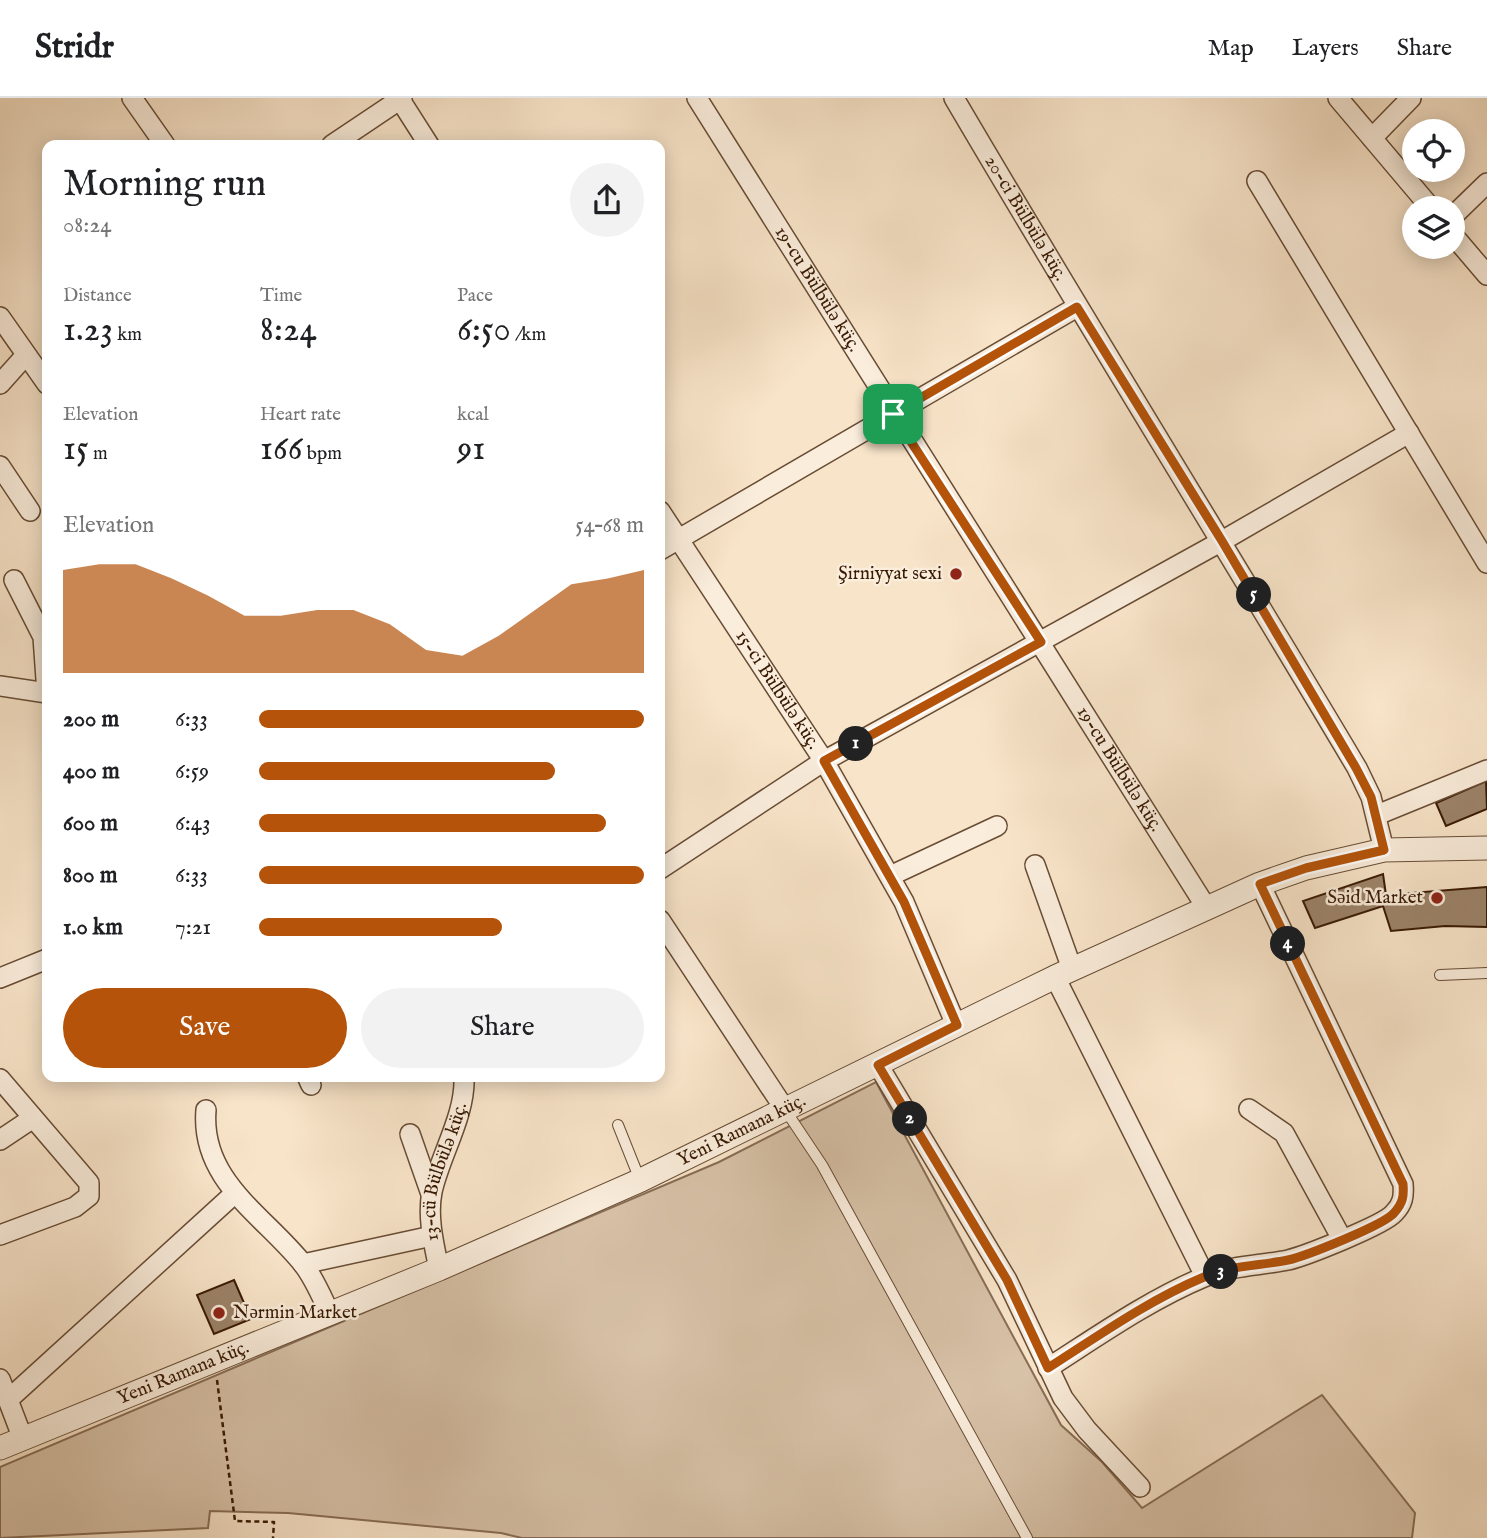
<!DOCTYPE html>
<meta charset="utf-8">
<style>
:root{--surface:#fff;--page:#f2f2f2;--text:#202124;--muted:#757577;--line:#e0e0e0;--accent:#b45309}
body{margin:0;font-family:"IM FELL English",serif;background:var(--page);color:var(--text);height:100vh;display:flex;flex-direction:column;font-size:26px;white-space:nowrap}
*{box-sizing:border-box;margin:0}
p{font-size:23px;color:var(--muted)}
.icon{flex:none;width:38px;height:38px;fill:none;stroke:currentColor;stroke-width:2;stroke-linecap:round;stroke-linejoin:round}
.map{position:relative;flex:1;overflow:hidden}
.side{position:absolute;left:42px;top:42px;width:623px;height:942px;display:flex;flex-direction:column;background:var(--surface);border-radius:14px;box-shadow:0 4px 18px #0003}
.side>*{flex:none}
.tools{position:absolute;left:1402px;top:21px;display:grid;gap:14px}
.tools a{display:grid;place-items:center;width:63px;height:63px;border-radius:50%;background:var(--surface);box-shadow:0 4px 18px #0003;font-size:35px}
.pin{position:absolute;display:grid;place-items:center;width:60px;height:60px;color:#fff;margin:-30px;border-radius:14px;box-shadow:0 4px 10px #0006}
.km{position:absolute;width:35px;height:35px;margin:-18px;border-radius:50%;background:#222;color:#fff;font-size:19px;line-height:35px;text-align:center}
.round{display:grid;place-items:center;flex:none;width:74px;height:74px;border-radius:37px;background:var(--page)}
.summary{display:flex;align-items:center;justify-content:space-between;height:119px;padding:0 21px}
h1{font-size:38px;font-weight:600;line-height:52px}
.metrics{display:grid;grid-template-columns:repeat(3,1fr);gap:10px;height:119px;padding:7px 21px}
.metrics div{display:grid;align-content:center}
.metrics b{font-size:35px;font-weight:600}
.metrics small{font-size:19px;font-weight:400}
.metrics p{font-size:19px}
.chart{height:196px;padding:14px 21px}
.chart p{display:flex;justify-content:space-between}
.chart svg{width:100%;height:126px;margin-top:7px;fill:var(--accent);opacity:.7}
.action{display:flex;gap:14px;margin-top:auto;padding:14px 21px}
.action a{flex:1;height:80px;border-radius:42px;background:var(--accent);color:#fff;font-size:28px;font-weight:600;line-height:80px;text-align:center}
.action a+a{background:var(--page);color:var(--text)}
ul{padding:0 21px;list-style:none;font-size:23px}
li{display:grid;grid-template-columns:112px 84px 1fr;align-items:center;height:52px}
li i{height:18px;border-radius:9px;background:var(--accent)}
header{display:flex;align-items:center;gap:42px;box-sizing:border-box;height:98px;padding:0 35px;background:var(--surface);border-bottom:2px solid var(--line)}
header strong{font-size:33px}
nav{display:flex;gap:38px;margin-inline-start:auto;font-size:24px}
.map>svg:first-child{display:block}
.green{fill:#d7c1a7;stroke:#886d55;stroke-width:2}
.building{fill:#9c836a;stroke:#381903;stroke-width:2}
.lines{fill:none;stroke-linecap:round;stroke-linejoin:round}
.service-casing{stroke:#684c34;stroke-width:12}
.minor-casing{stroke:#684c34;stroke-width:22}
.tertiary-casing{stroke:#684c34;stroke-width:25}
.path{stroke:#381903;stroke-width:2.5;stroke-dasharray:5 3.5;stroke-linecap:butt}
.service{stroke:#faeddc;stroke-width:10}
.minor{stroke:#faeddc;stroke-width:19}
.tertiary{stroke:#faeddc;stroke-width:23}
.route-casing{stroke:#fff;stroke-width:14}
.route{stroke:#b45309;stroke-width:9}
.poi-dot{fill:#8f2418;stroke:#faeddc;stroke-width:2.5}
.labels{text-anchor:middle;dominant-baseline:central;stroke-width:5;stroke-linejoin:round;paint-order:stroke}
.street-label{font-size:19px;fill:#381903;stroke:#faeddc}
.poi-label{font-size:19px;fill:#381903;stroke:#faeddc;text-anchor:end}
</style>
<header>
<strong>Stridr</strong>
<nav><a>Map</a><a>Layers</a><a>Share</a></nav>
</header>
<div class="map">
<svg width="1487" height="1440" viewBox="0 0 1487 1440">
<rect width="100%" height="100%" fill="#f8e4c9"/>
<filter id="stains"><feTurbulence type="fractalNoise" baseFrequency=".00286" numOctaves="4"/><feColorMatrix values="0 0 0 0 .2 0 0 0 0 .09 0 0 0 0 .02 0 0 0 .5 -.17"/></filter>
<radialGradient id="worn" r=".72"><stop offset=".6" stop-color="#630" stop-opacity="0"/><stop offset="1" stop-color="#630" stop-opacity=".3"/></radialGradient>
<polygon class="green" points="876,984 1061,1327 1102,1364 1142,1410 1322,1297 1415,1415 1412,1440 522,1440 501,1435 288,1415 210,1413 208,1430 0,1440 0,1369 719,1064"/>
<g class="building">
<polygon points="1486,683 1487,711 1446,728 1436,705"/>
<polygon points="1383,776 1386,797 1487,789 1487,829 1445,828 1391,833 1383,808 1315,830 1303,803"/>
<polygon points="234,1182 251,1221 214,1236 197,1197"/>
</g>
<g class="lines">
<defs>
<g id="service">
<polyline points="1440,877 1487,875"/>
<polyline points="786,1013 822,1067 1027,1440"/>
<polyline points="618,1027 640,1082"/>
</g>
<g id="minor">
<polyline points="132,0 165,47"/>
<polyline points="399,0 429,47"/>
<path id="s1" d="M697 0 1206 809"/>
<path id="s2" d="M954 0C1086 225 1224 446 1357 670L1371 699 1384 752"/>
<polyline points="1338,0 1431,110"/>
<polyline points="1372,40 1411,0"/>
<polyline points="332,47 402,0"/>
<polyline points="1257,83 1487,465"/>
<polyline points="1452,119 1487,85"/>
<polyline points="1452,136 1487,177"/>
<polyline points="0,219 47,286"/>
<polyline points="0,286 25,258"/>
<polyline points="0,368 30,413"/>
<path id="s3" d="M660 413 824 663 904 804 956 927"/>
<polyline points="660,452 1077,209"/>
<polyline points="14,482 43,539 47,595"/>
<polyline points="0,588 47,595"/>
<polyline points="1377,717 1487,672"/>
<polyline points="1035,767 1072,871"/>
<polyline points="660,771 824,663 1222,443 1409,335"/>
<polyline points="890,778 997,728"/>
<polyline points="660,822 786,1013"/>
<polyline points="1055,879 1205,1178"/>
<polyline points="0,880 47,861"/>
<polyline points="878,967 1007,1182 1063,1300 1087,1332 1140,1389"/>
<polyline points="307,978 311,987"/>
<polyline points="0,981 89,1085 89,1098 75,1109 0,1137"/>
<polyline points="1249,1011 1284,1035 1342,1141"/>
<path d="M206 1012C200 1083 265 1118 303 1166 314 1180 321 1197 329 1214"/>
<polyline points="410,1036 431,1096"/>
<polyline points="0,1042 33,1020"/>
<polyline points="303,1166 432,1138"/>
<path id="s4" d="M439 1171C434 1147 427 1119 432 1094 440 1057 466 1017 464 978"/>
<path d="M1048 1270C1098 1238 1149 1202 1204 1179 1232 1167 1259 1168 1288 1162 1305 1158 1384 1127 1394 1115 1403 1106 1404 1098 1403 1086L1260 786"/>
<polyline points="0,1281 23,1341"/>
<polyline points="10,1300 234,1096"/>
</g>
<g id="tertiary">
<path id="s5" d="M0 1350 439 1171 641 1082 1055 879 1260 786 1306 770 1384 752 1487 750"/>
</g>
</defs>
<use href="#service" class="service-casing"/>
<use href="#minor" class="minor-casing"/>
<use href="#tertiary" class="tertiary-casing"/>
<polyline class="path" points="217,1282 235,1423 274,1424 273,1440"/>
<use href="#service" class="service"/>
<use href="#minor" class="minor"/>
<use href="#tertiary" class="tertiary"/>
</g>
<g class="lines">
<defs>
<path id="route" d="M1077 209 1222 443 1356 670 1371 699 1384 752 1306 770 1260 786 1403 1086C1404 1098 1403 1105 1394 1115 1384 1127 1306 1158 1288 1162 1259 1168 1232 1167 1204 1179 1149 1202 1098 1238 1048 1270L1007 1182 878 967 957 927 904 804 824 663 1041 544 893 316Z"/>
</defs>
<use href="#route" class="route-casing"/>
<use href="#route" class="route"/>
</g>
<g class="poi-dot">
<circle cx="956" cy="476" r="7"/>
<circle cx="1437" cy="800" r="7"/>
<circle cx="219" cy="1215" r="7"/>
</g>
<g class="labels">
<g class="street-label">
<text stroke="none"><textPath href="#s2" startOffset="140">20-ci Bülbülə küç.</textPath></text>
<text stroke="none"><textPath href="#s1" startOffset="226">19-cu Bülbülə küç.</textPath></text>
<text stroke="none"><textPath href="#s3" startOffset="214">15-ci Bülbülə küç.</textPath></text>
<text stroke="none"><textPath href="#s1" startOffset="793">19-cu Bülbülə küç.</textPath></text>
<text stroke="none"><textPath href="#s5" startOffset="807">Yeni Ramana küç.</textPath></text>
<text stroke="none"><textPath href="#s4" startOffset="100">13-cü Bülbülə küç.</textPath></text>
<text stroke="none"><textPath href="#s5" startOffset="198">Yeni Ramana küç.</textPath></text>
</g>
<g class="poi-label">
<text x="942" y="476">Şirniyyat sexi</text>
<text x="1423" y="800">Səid Market</text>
<text x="233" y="1215" text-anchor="start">Nərmin Market</text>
</g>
</g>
<rect width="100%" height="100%" filter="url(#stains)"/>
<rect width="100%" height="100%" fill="url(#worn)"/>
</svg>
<div class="tools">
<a><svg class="icon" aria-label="locate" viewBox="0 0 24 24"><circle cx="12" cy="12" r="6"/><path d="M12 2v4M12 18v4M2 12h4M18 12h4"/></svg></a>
<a><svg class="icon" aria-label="layers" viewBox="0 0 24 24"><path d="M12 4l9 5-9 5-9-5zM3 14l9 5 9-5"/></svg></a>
</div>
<div class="pin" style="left:893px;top:316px;background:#1e9e55"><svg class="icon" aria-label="arrive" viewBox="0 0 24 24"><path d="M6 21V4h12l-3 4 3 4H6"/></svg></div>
<b class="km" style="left:856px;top:646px">1</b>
<b class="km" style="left:910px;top:1021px">2</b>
<b class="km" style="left:1221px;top:1174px">3</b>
<b class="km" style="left:1288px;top:846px">4</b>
<b class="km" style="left:1254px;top:497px">5</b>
<section class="side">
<div class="summary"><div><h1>Morning run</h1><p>08:24</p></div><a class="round"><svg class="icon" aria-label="share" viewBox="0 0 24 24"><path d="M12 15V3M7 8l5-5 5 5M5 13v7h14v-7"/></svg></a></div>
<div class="metrics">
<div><p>Distance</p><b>1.23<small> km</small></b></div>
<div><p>Time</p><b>8:24</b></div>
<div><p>Pace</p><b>6:50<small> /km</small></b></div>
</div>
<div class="metrics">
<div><p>Elevation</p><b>15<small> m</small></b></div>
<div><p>Heart rate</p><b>166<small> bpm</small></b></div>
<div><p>kcal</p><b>91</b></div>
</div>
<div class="chart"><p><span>Elevation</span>54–68 m</p>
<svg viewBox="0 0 160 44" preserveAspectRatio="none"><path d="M0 44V8L10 6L20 6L30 11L40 17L50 24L60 24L70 22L80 22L90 27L100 36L110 38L120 31L130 22L140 13L150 11L160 8V44z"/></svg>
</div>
<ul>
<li><b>200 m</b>6:33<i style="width:100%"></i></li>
<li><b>400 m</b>6:59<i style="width:77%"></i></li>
<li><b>600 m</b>6:43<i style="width:90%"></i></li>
<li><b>800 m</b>6:33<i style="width:100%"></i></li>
<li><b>1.0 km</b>7:21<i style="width:63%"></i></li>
</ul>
<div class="action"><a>Save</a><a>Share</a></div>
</section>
</div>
